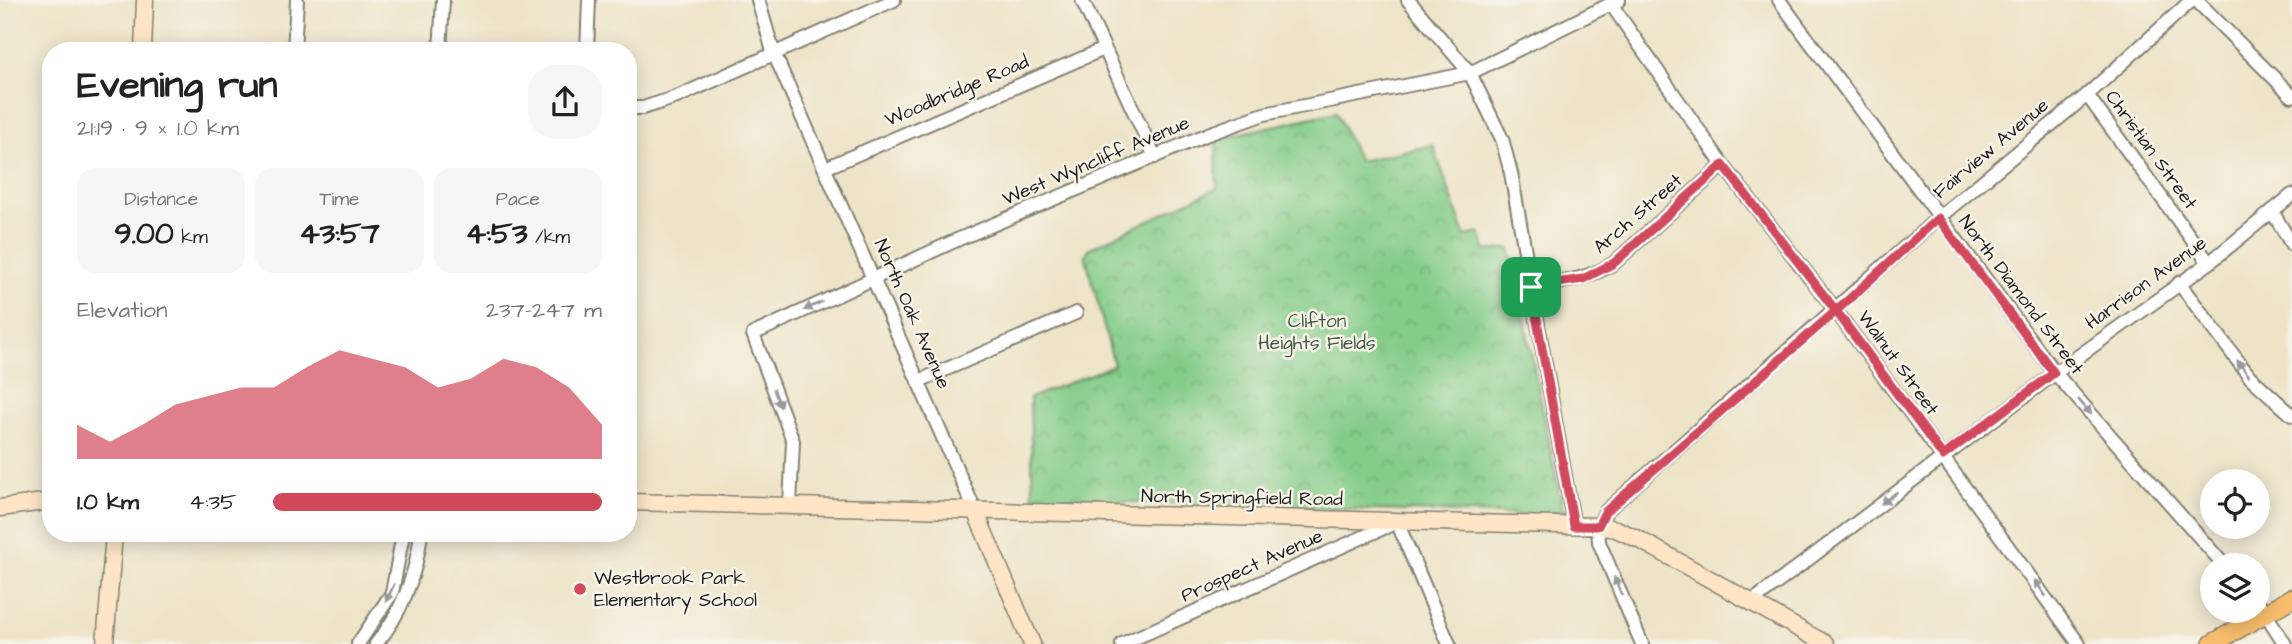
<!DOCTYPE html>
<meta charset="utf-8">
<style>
:root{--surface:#fff;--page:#f6f6f6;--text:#222;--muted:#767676;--accent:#d1495b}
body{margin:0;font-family:"Architects Daughter",sans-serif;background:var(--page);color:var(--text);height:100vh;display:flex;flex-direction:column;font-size:26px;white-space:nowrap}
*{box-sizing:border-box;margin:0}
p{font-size:23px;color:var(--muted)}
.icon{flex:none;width:38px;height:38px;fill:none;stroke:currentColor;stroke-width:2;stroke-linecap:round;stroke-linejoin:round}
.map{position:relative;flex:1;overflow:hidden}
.side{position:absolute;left:42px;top:42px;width:595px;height:500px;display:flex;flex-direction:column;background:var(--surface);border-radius:28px;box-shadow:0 4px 18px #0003}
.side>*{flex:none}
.tools{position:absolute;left:2200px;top:469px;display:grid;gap:14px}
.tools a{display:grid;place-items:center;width:70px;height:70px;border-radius:50%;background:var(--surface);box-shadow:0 4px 18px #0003;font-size:35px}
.pin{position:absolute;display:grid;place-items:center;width:60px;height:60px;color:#fff;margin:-30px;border-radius:14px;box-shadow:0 4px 10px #0006}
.round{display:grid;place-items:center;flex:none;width:74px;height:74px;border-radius:28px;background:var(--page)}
.headline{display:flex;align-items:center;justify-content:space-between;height:119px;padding:0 35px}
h1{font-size:38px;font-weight:700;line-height:52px}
.metrics{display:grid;grid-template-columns:repeat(3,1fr);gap:10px;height:119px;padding:7px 35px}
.metrics div{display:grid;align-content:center;border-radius:18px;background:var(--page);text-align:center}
.metrics b{font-size:30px;font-weight:700}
.metrics small{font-size:19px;font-weight:400}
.metrics p{font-size:19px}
.chart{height:196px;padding:14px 35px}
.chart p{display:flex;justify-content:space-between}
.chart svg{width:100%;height:126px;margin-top:7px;fill:var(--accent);opacity:.7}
ul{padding:0 35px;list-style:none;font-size:23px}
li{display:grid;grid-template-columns:112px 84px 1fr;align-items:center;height:52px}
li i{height:18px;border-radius:9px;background:var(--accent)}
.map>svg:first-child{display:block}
.park{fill:url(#park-crowns);stroke:#507452;stroke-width:2}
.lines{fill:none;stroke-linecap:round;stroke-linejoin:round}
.street-casing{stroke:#848072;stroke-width:16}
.secondary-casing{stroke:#848072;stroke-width:19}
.primary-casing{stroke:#848072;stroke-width:21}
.street{stroke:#fff;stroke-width:12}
.secondary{stroke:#fde5c5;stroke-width:16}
.primary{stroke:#f9be6d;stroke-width:18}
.oneway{fill:#999}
.route-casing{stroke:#fff;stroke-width:14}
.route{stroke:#d1495b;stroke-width:9}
.poi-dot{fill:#d1495b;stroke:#f7f3e8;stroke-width:2.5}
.labels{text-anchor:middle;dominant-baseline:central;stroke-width:5;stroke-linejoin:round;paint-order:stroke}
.street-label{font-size:19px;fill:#1c1c1c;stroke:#f7f3e8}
.park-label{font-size:19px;fill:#405a42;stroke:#f7f3e8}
.poi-label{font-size:19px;fill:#1c1c1c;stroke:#f7f3e8;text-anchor:start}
</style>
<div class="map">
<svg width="2292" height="644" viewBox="0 0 2292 644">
<defs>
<pattern id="park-crowns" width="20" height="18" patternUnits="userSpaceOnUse" patternTransform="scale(1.75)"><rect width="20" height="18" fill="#84cd89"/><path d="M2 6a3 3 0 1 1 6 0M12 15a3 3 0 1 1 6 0" fill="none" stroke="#71af76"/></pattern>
</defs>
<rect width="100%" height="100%" fill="#f7f3e8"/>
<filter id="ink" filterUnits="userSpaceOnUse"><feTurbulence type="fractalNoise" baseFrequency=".0143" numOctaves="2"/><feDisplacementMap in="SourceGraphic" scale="14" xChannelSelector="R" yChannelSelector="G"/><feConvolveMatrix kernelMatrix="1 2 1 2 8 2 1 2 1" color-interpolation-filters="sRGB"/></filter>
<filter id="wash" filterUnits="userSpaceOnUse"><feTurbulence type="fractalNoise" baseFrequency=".00686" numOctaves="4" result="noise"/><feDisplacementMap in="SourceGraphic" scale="28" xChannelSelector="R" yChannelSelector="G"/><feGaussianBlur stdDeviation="1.57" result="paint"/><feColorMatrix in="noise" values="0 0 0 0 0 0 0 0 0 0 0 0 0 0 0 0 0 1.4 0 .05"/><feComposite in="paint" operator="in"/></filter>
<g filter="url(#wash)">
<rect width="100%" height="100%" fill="#ede4c7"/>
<polygon class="park" points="1336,112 1359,161 1433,145 1465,236 1480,233 1486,251 1510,248 1564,516 1033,499 1030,398 1114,365 1085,255 1090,248 1217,188 1216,139"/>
</g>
<g filter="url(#ink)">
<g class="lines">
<defs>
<g id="street">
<polyline points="758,0 773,51 976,513"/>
<polyline points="1082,0 1155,157"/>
<polyline points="1408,0 1470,73 1502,139 1511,173 1574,526"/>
<polyline points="1779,0 2055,373 2224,565"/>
<polyline points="2196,0 2292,96"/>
<polyline points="1611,4 1723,165 1836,311 2079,644"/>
<polyline points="294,51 297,0"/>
<polyline points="440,51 443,0"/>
<polyline points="587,51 589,0"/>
<polyline points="2087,95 2209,263"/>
<polyline points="628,108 643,108 677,97 894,0"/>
<polyline points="825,168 1104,49"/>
<polyline points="2272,211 2292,245"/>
<polyline points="2179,283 2250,377 2292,415"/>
<path d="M1531 287C1562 282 1587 280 1614 263L1723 165"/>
<polyline points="919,381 1076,313"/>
<polyline points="790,505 793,441 753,334 959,239 1208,134 1264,114 1470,73 1619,0"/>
<polyline points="1753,601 2055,373 2209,263 2292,195"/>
<polyline points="2258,602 2285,644"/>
<polyline points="358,644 392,593 403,534"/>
<path d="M376 644C402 613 416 574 421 534"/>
<polyline points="1122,644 1397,522 1449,644"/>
<polyline points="1642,644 1599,542 1598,526 1606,511 1938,218 2087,95 2192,0"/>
</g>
<g id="secondary">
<polyline points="143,51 145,0"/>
<polyline points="628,502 1598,526 1616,529 1640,540 1826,644"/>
<polyline points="0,508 51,501"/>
<polyline points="976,513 1032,644"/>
<polyline points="105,644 114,534"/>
</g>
<polyline id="primary" points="2212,644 2292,598"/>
</defs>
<use href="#street" class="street-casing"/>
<use href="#secondary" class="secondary-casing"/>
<use href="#primary" class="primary-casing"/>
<use href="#street" class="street"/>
<use href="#secondary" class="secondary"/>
<use href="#primary" class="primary"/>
</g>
<defs><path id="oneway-solid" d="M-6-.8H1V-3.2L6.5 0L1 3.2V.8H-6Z" transform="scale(1.75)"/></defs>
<g class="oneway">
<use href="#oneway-solid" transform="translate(813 306) rotate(155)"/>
<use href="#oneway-solid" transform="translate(2243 368) rotate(-127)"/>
<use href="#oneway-solid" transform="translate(777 398) rotate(70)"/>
<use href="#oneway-solid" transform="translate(2085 407) rotate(49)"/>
<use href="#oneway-solid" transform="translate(1889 498) rotate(143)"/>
<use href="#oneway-solid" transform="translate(1618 586) rotate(-113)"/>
<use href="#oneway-solid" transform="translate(2040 588) rotate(-125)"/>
<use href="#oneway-solid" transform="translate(390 593) rotate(115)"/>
</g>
</g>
<g class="lines" filter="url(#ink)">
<defs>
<polyline id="route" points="1531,287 1574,526 1598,526 1605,512 1836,311 1943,456 2054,373 1938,218 1836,311 1723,165 1614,263 1583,279 1531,287"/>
</defs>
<use href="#route" class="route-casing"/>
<use href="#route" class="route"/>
</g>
<circle class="poi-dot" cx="580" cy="589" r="7"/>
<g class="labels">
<g class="street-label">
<text transform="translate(957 91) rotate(-23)">Woodbridge Road</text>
<text transform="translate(1991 149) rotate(-40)">Fairview Avenue</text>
<text transform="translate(2151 150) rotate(54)">Christian Street</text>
<text transform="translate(1096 161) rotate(-23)">West Wyncliff Avenue</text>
<text transform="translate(1638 214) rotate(-41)">Arch Street</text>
<text transform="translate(2146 283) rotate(-36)">Harrison Avenue</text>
<text transform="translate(2021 295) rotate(53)">North Diamond Street</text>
<text transform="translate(912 314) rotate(66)">North Oak Avenue</text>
<text transform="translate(1898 363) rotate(54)">Walnut Street</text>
<text transform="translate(1242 498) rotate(1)">North Springfield Road</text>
<text transform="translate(1252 566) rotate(-24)">Prospect Avenue</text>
</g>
<g class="park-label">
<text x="1317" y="321">Clifton<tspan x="1317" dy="22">Heights Fields</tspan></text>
</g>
<g class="poi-label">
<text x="594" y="578">Westbrook Park<tspan x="594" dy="22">Elementary School</tspan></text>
</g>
</g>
</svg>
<div class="tools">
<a><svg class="icon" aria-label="locate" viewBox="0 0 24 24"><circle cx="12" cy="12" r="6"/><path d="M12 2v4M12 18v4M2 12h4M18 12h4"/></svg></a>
<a><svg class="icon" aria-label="layers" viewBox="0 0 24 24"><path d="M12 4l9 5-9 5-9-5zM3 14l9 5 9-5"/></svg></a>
</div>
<div class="pin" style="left:1531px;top:287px;background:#1e9e55"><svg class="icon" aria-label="arrive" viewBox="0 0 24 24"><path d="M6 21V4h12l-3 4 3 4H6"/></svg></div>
<section class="side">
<div class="headline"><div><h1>Evening run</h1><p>21:19 · 9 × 1.0 km</p></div><a class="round"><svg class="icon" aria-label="share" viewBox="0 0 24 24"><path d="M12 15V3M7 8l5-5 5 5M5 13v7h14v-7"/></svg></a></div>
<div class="metrics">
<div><p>Distance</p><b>9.00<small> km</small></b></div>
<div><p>Time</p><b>43:57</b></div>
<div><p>Pace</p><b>4:53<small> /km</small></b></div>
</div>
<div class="chart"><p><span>Elevation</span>237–247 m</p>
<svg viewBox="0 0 160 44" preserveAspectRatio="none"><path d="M0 44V32L10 38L20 32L30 25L40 22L50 19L60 19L70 12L80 6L90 9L100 12L110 19L120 16L130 9L140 12L150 19L160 32V44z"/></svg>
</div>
<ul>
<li><b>1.0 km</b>4:35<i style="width:100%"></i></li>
</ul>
</section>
</div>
